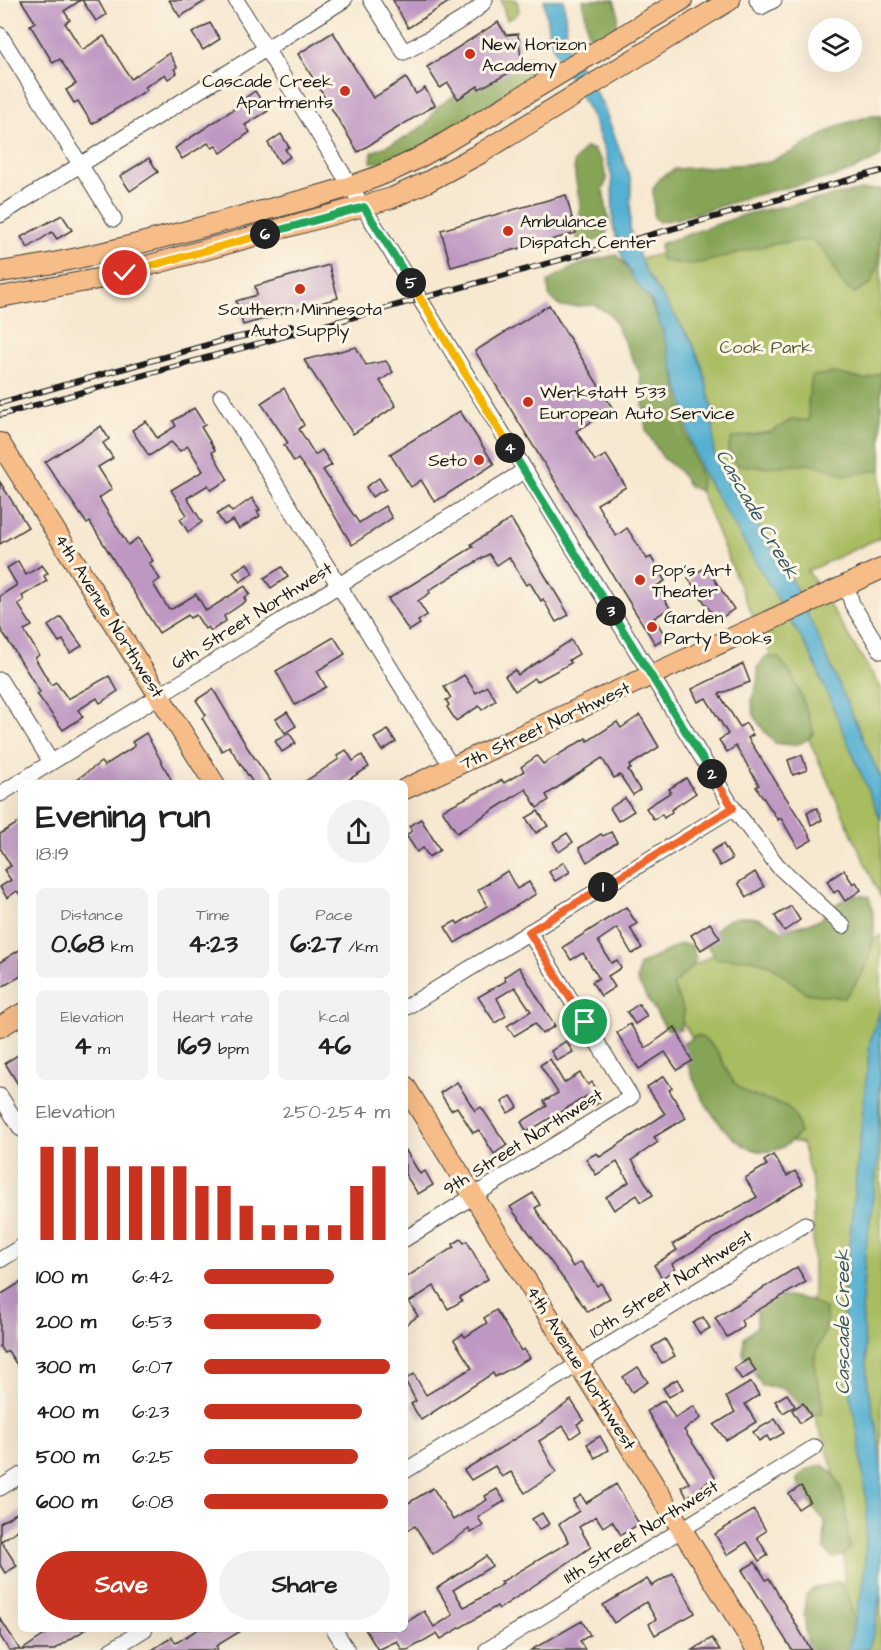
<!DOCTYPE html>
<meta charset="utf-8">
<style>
:root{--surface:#fff;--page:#f2f2f2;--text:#222;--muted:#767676;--accent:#c8321e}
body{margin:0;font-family:"Architects Daughter",sans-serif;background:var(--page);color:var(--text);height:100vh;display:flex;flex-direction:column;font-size:22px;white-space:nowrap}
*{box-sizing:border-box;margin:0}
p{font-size:20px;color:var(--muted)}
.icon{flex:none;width:33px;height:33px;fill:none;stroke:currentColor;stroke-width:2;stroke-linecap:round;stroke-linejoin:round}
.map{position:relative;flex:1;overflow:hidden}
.panel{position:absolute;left:18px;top:780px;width:390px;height:852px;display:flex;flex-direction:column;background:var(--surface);border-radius:9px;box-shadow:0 6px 24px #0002}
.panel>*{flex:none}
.buttons{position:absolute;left:808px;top:18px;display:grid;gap:12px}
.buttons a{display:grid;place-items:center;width:54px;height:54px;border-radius:50%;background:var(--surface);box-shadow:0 6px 24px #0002;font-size:30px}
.pin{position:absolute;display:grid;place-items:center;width:51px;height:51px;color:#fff;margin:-26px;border:3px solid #fff;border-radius:50%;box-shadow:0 2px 6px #0007}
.km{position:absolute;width:30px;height:30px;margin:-15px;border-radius:50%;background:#222;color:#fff;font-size:16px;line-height:30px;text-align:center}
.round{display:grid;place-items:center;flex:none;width:63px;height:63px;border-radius:32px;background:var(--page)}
.head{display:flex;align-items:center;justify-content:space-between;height:102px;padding:0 18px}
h1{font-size:33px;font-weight:700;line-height:45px}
.metrics{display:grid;grid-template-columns:repeat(3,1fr);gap:9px;height:102px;padding:6px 18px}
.metrics div{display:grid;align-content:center;border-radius:9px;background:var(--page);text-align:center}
.metrics b{font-size:26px;font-weight:700}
.metrics small{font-size:16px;font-weight:400}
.metrics p{font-size:16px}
.chart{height:168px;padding:12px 18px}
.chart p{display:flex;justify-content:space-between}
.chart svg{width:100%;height:108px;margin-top:6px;stroke:var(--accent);stroke-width:6}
.action{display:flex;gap:12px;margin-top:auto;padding:12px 18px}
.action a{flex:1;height:69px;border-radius:36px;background:var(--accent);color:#fff;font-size:24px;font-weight:700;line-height:69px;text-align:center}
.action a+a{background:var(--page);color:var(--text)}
ul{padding:0 18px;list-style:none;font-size:20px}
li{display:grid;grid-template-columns:96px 72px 1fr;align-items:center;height:45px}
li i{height:15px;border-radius:8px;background:var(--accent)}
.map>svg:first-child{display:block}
.green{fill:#a8bc61;stroke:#626c3e;stroke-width:1.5}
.forest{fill:#86a457;stroke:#51603a;stroke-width:1.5}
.water{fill:#55b0d2;stroke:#386677;stroke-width:1.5}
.building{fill:#be98c2}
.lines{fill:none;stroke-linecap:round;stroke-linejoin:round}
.minor-casing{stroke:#3d3b37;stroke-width:17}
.major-casing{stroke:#3d3b37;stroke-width:22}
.minor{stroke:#fff;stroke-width:15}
.major{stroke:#f7bd88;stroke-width:20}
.rail-casing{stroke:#1c1c1c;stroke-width:6}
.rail{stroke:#fcf5e5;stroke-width:4;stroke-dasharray:11;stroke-linecap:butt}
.split-1-casing{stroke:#fff;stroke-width:12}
.split-2-casing{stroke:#fff;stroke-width:12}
.split-3-casing{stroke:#fff;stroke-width:12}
.split-4-casing{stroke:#fff;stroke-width:12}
.split-5-casing{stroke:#fff;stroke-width:12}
.split-6-casing{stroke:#fff;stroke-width:12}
.split-7-casing{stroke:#fff;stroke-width:12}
.split-1{stroke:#f0652b;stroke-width:8}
.split-2{stroke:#f0652b;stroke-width:8}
.split-3{stroke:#22a559;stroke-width:8}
.split-4{stroke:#22a559;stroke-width:8}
.split-5{stroke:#f5b400;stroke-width:8}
.split-6{stroke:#22a559;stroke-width:8}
.split-7{stroke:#f5b400;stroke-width:8}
.poi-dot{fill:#c8321e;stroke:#fcf5e5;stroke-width:2}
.labels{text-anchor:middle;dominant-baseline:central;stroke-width:6;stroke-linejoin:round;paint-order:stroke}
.poi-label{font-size:18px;fill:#1c1c1c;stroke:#fcf5e5;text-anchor:start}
.park-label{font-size:18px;fill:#545c38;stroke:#fcf5e5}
.street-label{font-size:18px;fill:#1c1c1c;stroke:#fcf5e5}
.water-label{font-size:20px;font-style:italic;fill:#335765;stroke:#fcf5e5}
</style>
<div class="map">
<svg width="881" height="1650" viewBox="0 0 881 1650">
<rect width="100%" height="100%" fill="#fcf5e5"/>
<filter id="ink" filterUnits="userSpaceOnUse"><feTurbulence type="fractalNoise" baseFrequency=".0167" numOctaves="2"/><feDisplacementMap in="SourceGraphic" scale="12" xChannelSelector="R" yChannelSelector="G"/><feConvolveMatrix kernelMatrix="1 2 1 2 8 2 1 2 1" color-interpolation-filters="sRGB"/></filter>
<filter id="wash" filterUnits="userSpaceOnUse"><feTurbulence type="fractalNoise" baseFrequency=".008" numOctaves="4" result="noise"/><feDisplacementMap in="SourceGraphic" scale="24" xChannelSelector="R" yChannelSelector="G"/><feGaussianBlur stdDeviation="1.35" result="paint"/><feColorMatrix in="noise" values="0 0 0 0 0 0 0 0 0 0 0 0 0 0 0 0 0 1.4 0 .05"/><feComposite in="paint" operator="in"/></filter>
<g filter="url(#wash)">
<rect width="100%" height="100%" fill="#f7e8d0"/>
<g class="green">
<polygon points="501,0 517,0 519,11 515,16 507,20"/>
<polygon points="881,199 881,537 808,571 881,688 881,898 745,599 608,267"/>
<polygon points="760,926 798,986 881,935 881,1650 837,1650 845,1565 837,1484 825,1441 817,1425 799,1350 813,1293 813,1185 802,1143 753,1135 660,986"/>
</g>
<g class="forest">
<polygon points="583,0 614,0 618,12 616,32 604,39 588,34"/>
<polygon points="528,57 538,58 538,68 532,77 513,91 434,141 386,163 371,162 372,152 405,138 427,123 437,107 508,60"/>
<path d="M870 116H881V156C841 179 819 180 776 190 742 198 709 211 675 219L659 222 654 217 653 189 660 178 675 169 765 163 790 153 840 125Z"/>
<path d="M585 148 593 149 602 161 607 179 603 190 609 222 605 237 589 243 578 242C573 228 582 219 580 205 578 190 574 177 574 162Z"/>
<path d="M881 189 878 267 870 285 854 293C834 281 838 271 826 254 823 249 817 245 813 240 791 241 769 244 748 250 715 258 695 271 661 259L660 244 750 213 861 190Z"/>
<path d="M617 255 645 291 668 339 686 436 701 477 700 491 689 486 678 470 663 458 646 431 640 374 611 315 595 305 561 307 549 296 548 282C569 266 591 260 617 255Z"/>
<polygon points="881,372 881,470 846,475 814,464 762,467 738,465 728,450 732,438 771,432 793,419 809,421 808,402 812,376 835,373 866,380"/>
<path d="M766 656 779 658C798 680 805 705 814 733 801 747 793 746 775 743 763 730 748 715 753 696 757 683 759 683 757 668Z"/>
<path d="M856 895 869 897C881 933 871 969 844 998L806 993 772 966 751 959H716L708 947C716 910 756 909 781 931L819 920 839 902Z"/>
<polygon points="681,944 691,945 696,958 693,966 673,985 684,1012 681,1030 666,1029 637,981 639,965"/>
<path d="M697 1035C728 1050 721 1074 741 1089 765 1107 797 1093 799 1133 749 1194 686 1089 684 1043Z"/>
<path d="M788 1296 810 1300 825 1309C831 1334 819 1336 815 1358 813 1377 825 1395 822 1414 790 1416 805 1385 762 1386L743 1354 744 1338 757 1326V1309L770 1298Z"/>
<path d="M822 1465C848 1478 846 1522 850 1548L842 1556 833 1558 824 1549 825 1521 802 1494 797 1479 806 1470Z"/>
<path d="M839 1581C856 1601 854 1625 853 1650H808L804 1613 806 1596 813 1589Z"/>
</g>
<g class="water">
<polygon points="544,0 564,0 567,45 603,105 631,180 630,229 638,252 646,272 691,340 703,369 713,412 714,454 743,506 767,538 791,578 816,633 881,779 881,821 811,655 701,470 690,439 683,402 662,329 652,302 636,283 622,257 613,226 612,178 606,155 592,116 557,56 549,36"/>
<polygon points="881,1007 878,1160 865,1256 862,1306 868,1387 877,1430 881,1468 881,1591 874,1632 868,1650 848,1650 864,1581 867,1509 858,1433 846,1375 843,1303 870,1042"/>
</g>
<g id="blocks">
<g class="building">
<polygon points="21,0 81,0 64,11 70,20 65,23 82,50 104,36 131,79 169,53 177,67 174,69 177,73 168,79 165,74 145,87 147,90 92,124 78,101 74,103 66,90 76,84 60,59 53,63 30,25 35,22"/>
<polygon points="82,0 98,0 106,15 96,21"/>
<polygon points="169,0 207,0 180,17"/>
<polygon points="393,0 452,0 408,28"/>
<polygon points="498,22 506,35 518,34 522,66 479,89 478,86 458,99 448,83 440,88 427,67"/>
<polygon points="210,23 220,39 203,50 192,33"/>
<polygon points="333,32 373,98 406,78 416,94 425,88 435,105 358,152 298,54"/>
<polygon points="255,91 268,111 245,125 250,132 221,153 216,146 212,148 208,143 182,159 175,148 243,103 242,100"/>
<polygon points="281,134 289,147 285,149 290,157 280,163 268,143"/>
<polygon points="149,158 158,172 130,191 120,176"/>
<polygon points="566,195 576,233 451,267 441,230"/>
<polygon points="62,215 72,230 57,239 52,232 28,248 21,237"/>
<polygon points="329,265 338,298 243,325 236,301 257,295 255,286"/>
<polygon points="549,305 613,409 576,431 595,461 606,455 626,487 597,504 601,511 616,536 627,528 647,559 651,557 665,581 656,586 670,608 654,618 666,637 655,644 475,351"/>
<polygon points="356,347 366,365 386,361 393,372 380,381 396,406 353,434 304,360"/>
<polygon points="284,388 304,425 299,429 315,455 322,450 332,465 323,470 359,523 385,506 392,518 352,545 312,478 298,459 294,462 284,445 288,443 261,403"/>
<polygon points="194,408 205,425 201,427 215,450 212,452 228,480 211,490 208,485 187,498 202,522 188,532 180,519 187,515 171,490 203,471 188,446 180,451 171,442 149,456 132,430 146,421 157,438 176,426 173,421"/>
<polygon points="460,411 494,464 435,502 421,480 411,487 390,454"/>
<polygon points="101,426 109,439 103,443 113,458 98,467 112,489 99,498 128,545 138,538 153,561 149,563 160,579 153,584 168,608 172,609 196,594 206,611 245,586 250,594 244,598 246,601 224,616 226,621 211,631 208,627 205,629 196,615 190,618 188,615 159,633 90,522 87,524 45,462"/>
<polygon points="379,478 386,489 372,497 366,487"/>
<polygon points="0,482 28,527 0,544"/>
<polygon points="252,498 260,510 257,511 260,516 239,529 233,520 224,525 217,514 228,507 232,512"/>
<polygon points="511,519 569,615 556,622 543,599 541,601 530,583 526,585 509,557 497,565 489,554 429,590 430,593 418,601 427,615 418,621 420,624 409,631 388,599 473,547 471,544"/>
<polygon points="18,561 26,575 42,565 48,573 44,576 47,581 22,596 24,600 18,604 32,626 24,630 39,655 35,658 51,685 56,682 68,699 109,676 118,691 100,703 97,698 78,710 83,717 63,730 37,694 40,692 0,628 0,596 17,585 7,568"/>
<polygon points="247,563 253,573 240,582 233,572"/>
<polygon points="282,567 288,577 271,588 264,578"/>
<polygon points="706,567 734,609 717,621 688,578"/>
<polygon points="61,617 82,646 70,653 63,640 59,642 48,626"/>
<polygon points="334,637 345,654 317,671 326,687 295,705 276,671"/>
<polygon points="571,640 579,654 569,660 571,663 536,682 534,678 515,691 505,676 515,670 518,675"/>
<polygon points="743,664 750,682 719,694 740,727 746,723 753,735 748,738 808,832 812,840 798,848 781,818 778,820 756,787 759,785 736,746 727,752 719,740 728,734 706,698 698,702 692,689"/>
<polygon points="464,675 476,693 487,686 496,700 482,710 479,706 456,721 447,707 449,705 446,700 451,698 444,687"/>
<polygon points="213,689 247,747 272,783 253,783 229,746 222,751 202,718 206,715 196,700"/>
<polygon points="287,712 296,726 285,733 276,719"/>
<polygon points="640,715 659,747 629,766 631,769 628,770 640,790 633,795 620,775 614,778 602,758 546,795 549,800 537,808 526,789 457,833 442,810 502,780 504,783 524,771 521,767 537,756 543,764 586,738 588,741 617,722 621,728"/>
<polygon points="388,730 396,742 382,751 374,738"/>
<polygon points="146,733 173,783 72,783 101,762 104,766 135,746 132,742"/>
<polygon points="289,733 296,743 282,752 275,741"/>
<polygon points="346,750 353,761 362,755 369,767 343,783 303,783 339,759 337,756"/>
<polygon points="802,755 807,770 793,775 788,760"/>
<polygon points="686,778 696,793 671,810 672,812 664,818 662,814 654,820 646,808 671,792 669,789"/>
<polygon points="625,798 634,811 618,821 610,808"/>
<polygon points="817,808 822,820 811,825 807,812"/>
<polygon points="538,811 548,826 536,833 526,818"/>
<polygon points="421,819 440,850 429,857 423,848 417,852 406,835 412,831 409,826"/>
<polygon points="21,821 21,896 17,891 7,898 0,887 11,880 4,870 11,866 0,848 0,834"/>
<polygon points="611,832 617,842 587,862 579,848 601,834 603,836"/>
<polygon points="567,833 573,842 559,852 553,842"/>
<polygon points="723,844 732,859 720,866 711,851"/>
<polygon points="564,862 570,872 555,881 549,872"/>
<polygon points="844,870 853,884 856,882 861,890 845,901 838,890 834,893 827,881"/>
<polygon points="507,871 517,889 529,882 536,894 455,943 445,927 456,921 458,924 487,906 478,890"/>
<polygon points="755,872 764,887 747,897 738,883"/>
<polygon points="791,906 800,920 784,931 775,916"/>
<polygon points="626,907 637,924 630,928 642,948 632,954 617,928 598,941 611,963 617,960 621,968 608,976 615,987 601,996 592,982 599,978 583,953 571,960 563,947"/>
<polygon points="710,923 720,938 701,950 691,935"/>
<polygon points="21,949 21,976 0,988 0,962"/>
<polygon points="519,967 555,1026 542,1034 535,1023 514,1036 507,1026 531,1011 515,987 497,998 506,1016 495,1023 478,997 506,981 504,977"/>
<polygon points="639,1004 647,1016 635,1024 627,1012"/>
<polygon points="630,1024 646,1048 675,1027 692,1061 677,1070 665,1052 639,1069 617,1033"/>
<polygon points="566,1041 573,1052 557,1061 551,1051"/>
<polygon points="21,1053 21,1089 5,1063"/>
<polygon points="550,1059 564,1083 580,1073 588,1085 592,1082 603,1100 594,1106 587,1096 527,1132 521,1122 547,1106 544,1101 558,1093 540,1065"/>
<polygon points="664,1076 672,1088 669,1090 686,1118 654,1137 658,1142 632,1160 653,1195 641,1202 637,1195 614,1210 606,1197 629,1182 617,1162 596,1175 586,1159 597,1153 600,1157 665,1114 647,1087"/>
<polygon points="457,1082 475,1111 481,1107 507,1145 494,1154 479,1130 473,1133 457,1107 451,1110 440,1093"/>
<polygon points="511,1096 518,1107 508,1113 502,1102"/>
<polygon points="405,1149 420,1174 425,1171 433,1185 418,1194 405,1174"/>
<polygon points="773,1155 787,1176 795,1171 803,1184 672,1264 675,1269 662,1278 654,1265 677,1250 673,1244 757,1197 745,1178 767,1165 764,1161"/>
<polygon points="533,1193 540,1205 535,1208 573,1267 581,1262 597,1286 601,1283 610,1298 588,1312 510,1207"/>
<polygon points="461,1239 464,1243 467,1241 488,1279 460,1297 462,1301 448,1309 434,1286 409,1302 418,1316 405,1325 405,1278 454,1247 453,1244"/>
<polygon points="797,1267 806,1282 741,1320 744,1327 727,1337 715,1318"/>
<polygon points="21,1282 21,1371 8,1351 4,1353 0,1347 0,1295"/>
<polygon points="496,1310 521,1351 524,1349 530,1358 495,1377 493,1373 421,1420 411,1404 416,1401 405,1380 414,1374 426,1395 472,1368 454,1340 463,1334 465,1337 487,1323 484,1318"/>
<polygon points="703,1317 710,1328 700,1334 693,1323"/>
<polygon points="665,1339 675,1356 662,1363 652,1347"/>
<polygon points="748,1359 756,1371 742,1380 734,1368"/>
<polygon points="638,1367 648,1382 632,1392 623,1377"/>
<polygon points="677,1379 683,1389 669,1397 663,1388"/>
<polygon points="751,1382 759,1395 745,1404 756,1422 726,1440 714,1425 735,1412 726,1397"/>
<polygon points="787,1394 795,1406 783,1413 775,1401"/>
<polygon points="571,1400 584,1420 577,1424 581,1431 571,1438 563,1426 539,1441 556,1472 525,1493 511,1472 502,1477 495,1466 471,1480 464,1470 536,1426"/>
<polygon points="664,1400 675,1418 694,1406 701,1418 684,1430 715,1477 687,1497 681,1487 689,1483 647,1411"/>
<polygon points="803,1403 811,1416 800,1423 792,1410"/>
<polygon points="775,1419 784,1433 770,1441 767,1436 759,1441 753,1432"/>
<polygon points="600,1436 608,1450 595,1458 587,1444"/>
<polygon points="616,1484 639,1524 621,1535 612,1521 603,1527 596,1516 579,1527 591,1547 499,1609 497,1606 441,1639 437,1633 408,1650 402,1650 397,1641 378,1650 365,1629 405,1629 405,1623 424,1611 434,1627 453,1615 437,1588 486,1556 492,1566 453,1590 464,1607 472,1603 503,1584 501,1582 569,1542 559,1524 579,1511 573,1501 581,1495 586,1503"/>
<polygon points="801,1486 810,1501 798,1509 789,1494"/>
<polygon points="433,1488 453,1520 487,1500 485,1496 497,1489 505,1501 478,1517 483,1526 471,1533 469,1529 433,1554 415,1526 408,1530 405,1525 405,1505"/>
<polygon points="21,1510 21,1528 1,1541 17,1566 5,1573 0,1565 0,1523"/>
<polygon points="754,1510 766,1531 757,1537 768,1555 759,1561 747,1542 727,1555 715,1534"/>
<polygon points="542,1513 549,1524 539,1530 532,1519"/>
<polygon points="755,1562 766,1580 769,1578 811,1650 792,1650 742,1570"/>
<polygon points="673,1573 695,1613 655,1635 649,1624 656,1619 646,1602 614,1623 603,1605 647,1579 652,1586"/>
<polygon points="0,1618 20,1650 9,1650 0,1636"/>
<polygon points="582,1621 590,1635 580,1641 585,1650 531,1650"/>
<polygon points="43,1629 86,1629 54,1650 22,1650 46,1634"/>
<polygon points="198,1629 244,1629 216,1646 218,1650 152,1650 172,1637 176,1643"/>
<polygon points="712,1638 720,1650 692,1650"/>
</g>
</g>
</g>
<g filter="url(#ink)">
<use href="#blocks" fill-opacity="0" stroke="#3d3b37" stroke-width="1.5"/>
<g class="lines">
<defs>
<g id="minor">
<polyline points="236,0 733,808 778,866 843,926"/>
<path d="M371 0 404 52C421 43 477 15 485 0"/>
<polyline points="757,0 761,7 774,0"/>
<polyline points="0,35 114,219"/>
<polyline points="0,215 344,0"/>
<polyline points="221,396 453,769"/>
<polyline points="847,586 852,604 881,651"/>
<polyline points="0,680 51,762"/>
<polyline points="0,794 524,471"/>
<polyline points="405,1008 733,808"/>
<polyline points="0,1096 21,1129"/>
<polyline points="405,1239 631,1097 529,932"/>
<polyline points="0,1260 21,1247"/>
<polyline points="405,1471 805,1224"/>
<polyline points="0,1488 21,1475"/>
<polyline points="334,1629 347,1650"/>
<polyline points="111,1650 145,1629"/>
<polyline points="487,1650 815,1447"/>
</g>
<g id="major">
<path d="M0 272C80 261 157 239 235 218 302 200 372 186 433 150L682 0"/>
<polyline points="0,297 103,278 392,198 429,181 481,153 730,0"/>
<polyline points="0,443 214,783"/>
<polyline points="405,789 881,569"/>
<polyline points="0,1027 21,1014"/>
<polyline points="405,1086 757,1650"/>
</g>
</defs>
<use href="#minor" class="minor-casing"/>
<use href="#major" class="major-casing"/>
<use href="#minor" class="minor"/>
<use href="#major" class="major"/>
<defs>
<g id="rail">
<polyline points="0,403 225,340 292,326"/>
<polyline points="0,415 881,171"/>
</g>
</defs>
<use href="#rail" class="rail-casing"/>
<use href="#rail" class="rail"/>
</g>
</g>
<g class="lines" filter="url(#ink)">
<defs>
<polyline id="split-1" points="585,1022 529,932 603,887"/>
<polyline id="split-2" points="603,887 733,808 712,774"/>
<polyline id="split-3" points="611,611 712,774"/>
<polyline id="split-4" points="510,448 611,611"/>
<polyline id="split-5" points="411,283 510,448"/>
<polyline id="split-6" points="265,234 364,207 411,283"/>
<polyline id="split-7" points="125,273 265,234"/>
</defs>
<use href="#split-1" class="split-1-casing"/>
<use href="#split-2" class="split-2-casing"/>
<use href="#split-3" class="split-3-casing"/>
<use href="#split-4" class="split-4-casing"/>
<use href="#split-5" class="split-5-casing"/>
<use href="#split-6" class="split-6-casing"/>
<use href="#split-7" class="split-7-casing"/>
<use href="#split-1" class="split-1"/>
<use href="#split-2" class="split-2"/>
<use href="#split-3" class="split-3"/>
<use href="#split-4" class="split-4"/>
<use href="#split-5" class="split-5"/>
<use href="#split-6" class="split-6"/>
<use href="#split-7" class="split-7"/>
</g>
<g class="poi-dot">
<circle cx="470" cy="54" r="6"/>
<circle cx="345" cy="91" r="6"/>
<circle cx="508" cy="231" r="6"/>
<circle cx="300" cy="289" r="6"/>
<circle cx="528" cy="402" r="6"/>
<circle cx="479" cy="460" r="6"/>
<circle cx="640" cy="580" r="6"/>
<circle cx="652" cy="627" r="6"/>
</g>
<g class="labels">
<g class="poi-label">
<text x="482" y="44">New Horizon<tspan x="482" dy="21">Academy</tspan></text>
<text x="333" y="81" text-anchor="end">Cascade Creek<tspan x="333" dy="21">Apartments</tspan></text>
<text x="520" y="221">Ambulance<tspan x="520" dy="21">Dispatch Center</tspan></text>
<text x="300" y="309" text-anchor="middle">Southern Minnesota<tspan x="300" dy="21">Auto Supply</tspan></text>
<text x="540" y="392">Werkstatt 533<tspan x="540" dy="21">European Auto Service</tspan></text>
<text x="467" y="460" text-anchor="end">Seto</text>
<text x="652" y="570">Pop's Art<tspan x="652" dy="21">Theater</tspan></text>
<text x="664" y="617">Garden<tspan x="664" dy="21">Party Books</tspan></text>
</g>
<g class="park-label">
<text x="766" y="347">Cook Park</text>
</g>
<g class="street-label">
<text transform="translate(109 616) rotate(58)">4th Avenue Northwest</text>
<text transform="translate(252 616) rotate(-32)">6th Street Northwest</text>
<text transform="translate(545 726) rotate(-25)">7th Street Northwest</text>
<text transform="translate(523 1142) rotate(-32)">9th Street Northwest</text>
<text transform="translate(671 1284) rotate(-32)">10th Street Northwest</text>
<text transform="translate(581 1368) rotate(58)">4th Avenue Northwest</text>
<text transform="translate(641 1532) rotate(-32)">11th Street Northwest</text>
</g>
<g class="water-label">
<text transform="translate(757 514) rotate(60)">Cascade Creek</text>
<text transform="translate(843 1322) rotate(-90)">Cascade Creek</text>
</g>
</g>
</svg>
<div class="buttons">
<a><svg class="icon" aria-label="layers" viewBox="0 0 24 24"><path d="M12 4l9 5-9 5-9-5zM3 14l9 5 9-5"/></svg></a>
</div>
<div class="pin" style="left:585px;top:1022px;background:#1e9e55"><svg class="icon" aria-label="arrive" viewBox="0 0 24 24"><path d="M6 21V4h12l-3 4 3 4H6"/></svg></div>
<div class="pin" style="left:125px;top:273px;background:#d93025"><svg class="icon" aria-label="check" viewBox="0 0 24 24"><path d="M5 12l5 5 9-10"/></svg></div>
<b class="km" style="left:603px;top:887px">1</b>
<b class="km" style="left:712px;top:774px">2</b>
<b class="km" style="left:611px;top:611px">3</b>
<b class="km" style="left:510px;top:448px">4</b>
<b class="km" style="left:411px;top:283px">5</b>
<b class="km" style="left:265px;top:234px">6</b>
<section class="panel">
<div class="head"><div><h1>Evening run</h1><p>18:19</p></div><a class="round"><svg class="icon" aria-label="share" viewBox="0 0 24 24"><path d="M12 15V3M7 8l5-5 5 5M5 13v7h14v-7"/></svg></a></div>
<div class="metrics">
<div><p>Distance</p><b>0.68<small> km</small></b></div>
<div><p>Time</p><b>4:23</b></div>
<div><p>Pace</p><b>6:27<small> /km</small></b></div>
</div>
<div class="metrics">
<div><p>Elevation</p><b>4<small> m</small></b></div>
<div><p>Heart rate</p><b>169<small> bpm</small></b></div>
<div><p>kcal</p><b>46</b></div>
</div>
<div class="chart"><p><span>Elevation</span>250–254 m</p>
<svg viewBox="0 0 160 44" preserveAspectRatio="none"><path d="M5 44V6M15 44V6M25 44V6M35 44V14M45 44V14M55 44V14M65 44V14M75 44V22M85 44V22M95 44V30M105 44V38M115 44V38M125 44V38M135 44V38M145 44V22M155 44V14"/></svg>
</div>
<ul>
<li><b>100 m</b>6:42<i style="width:70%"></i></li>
<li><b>200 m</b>6:53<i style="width:63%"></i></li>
<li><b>300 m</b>6:07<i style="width:100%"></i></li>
<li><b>400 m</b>6:23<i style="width:85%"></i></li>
<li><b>500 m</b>6:25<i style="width:83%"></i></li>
<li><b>600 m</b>6:08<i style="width:99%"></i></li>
</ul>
<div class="action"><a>Save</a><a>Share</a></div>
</section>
</div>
